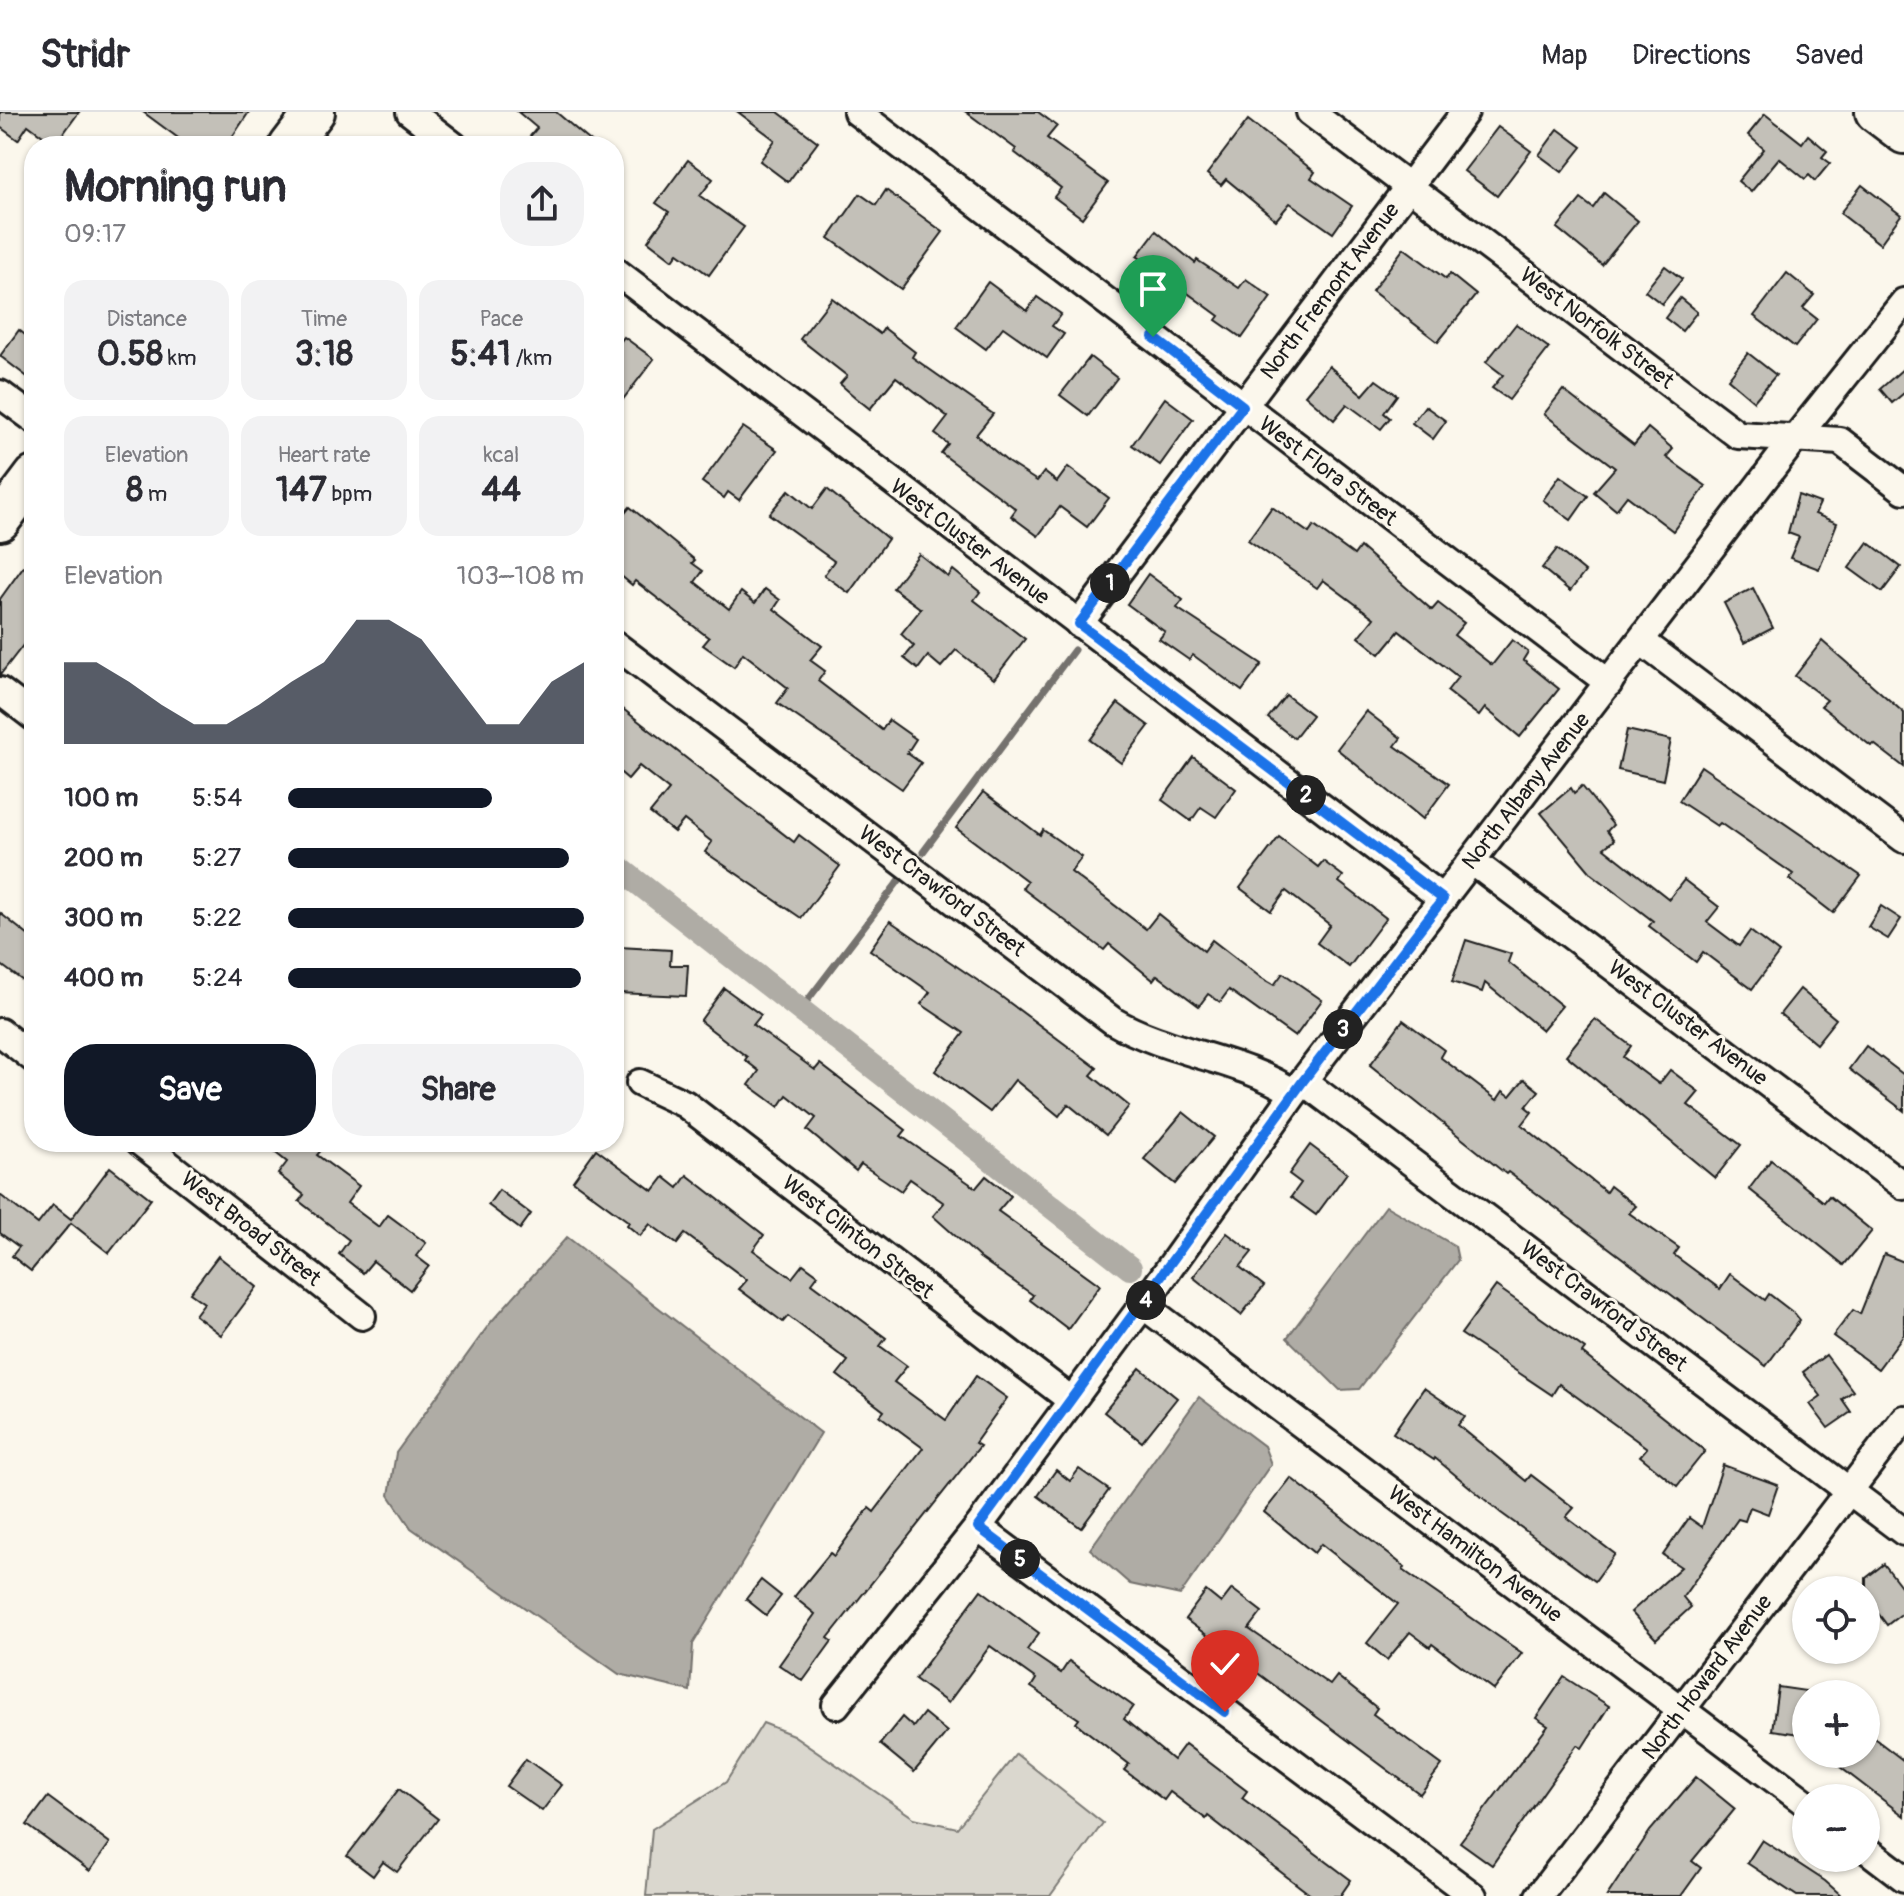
<!DOCTYPE html>
<meta charset="utf-8">
<style>
:root{--surface:#fff;--page:#f2f2f3;--text:#2b2b33;--muted:#7c7c81;--line:#e1e1e2;--accent:#111827}
body{margin:0;font-family:Pangolin,sans-serif;background:var(--page);color:var(--text);height:100vh;display:flex;flex-direction:column;font-size:30px;white-space:nowrap}
*{box-sizing:border-box;margin:0}
p{font-size:26px;color:var(--muted)}
.icon{flex:none;width:44px;height:44px;fill:none;stroke:currentColor;stroke-width:2;stroke-linecap:round;stroke-linejoin:round}
.map{position:relative;flex:1;overflow:hidden}
.side{position:absolute;left:24px;top:24px;width:600px;height:1016px;display:flex;flex-direction:column;background:var(--surface);border-radius:32px;box-shadow:0 2px 6px #0004}
.side>*{flex:none}
.buttons{position:absolute;left:1792px;top:1464px;display:grid;gap:16px}
.buttons a{display:grid;place-items:center;width:88px;height:88px;border-radius:50%;background:var(--surface);box-shadow:0 2px 6px #0004;font-size:40px}
.pin{position:absolute;display:grid;place-items:center;width:68px;height:68px;color:#fff;margin:-82px -34px;border-radius:50% 50% 50% 0;rotate:-45deg;box-shadow:0 0 8px #0007}
.pin .icon{rotate:45deg}
.km{position:absolute;width:40px;height:40px;margin:-20px;border-radius:50%;background:#222;color:#fff;font-size:22px;line-height:40px;text-align:center}
.round{display:grid;place-items:center;flex:none;width:84px;height:84px;border-radius:32px;background:var(--page)}
.headline{display:flex;align-items:center;justify-content:space-between;height:136px;padding:0 40px}
h1{font-size:44px;font-weight:800;line-height:60px}
.stats{display:grid;grid-template-columns:repeat(3,1fr);gap:12px;height:136px;padding:8px 40px}
.stats div{display:grid;align-content:center;border-radius:20px;background:var(--page);text-align:center}
.stats b{font-size:34px;font-weight:800}
.stats small{font-size:22px;font-weight:400}
.stats p{font-size:22px}
.chart{height:224px;padding:16px 40px}
.chart p{display:flex;justify-content:space-between}
.chart svg{width:100%;height:144px;margin-top:8px;fill:var(--accent);opacity:.7}
.action{display:flex;gap:16px;margin-top:auto;padding:16px 40px}
.action a{flex:1;height:92px;border-radius:32px;background:var(--accent);color:#fff;font-size:32px;font-weight:800;line-height:92px;text-align:center}
.action a+a{background:var(--page);color:var(--text)}
ul{padding:0 40px;list-style:none;font-size:26px}
li{display:grid;grid-template-columns:128px 96px 1fr;align-items:center;height:60px}
li i{height:20px;border-radius:10px;background:var(--accent)}
header{display:flex;align-items:center;gap:48px;box-sizing:border-box;height:112px;padding:0 40px;background:var(--surface);border-bottom:2px solid var(--line)}
header strong{font-size:38px}
nav{display:flex;gap:44px;margin-inline-start:auto;font-size:28px}
.map>svg:first-child{display:block}
.green{fill:#dad7ce;stroke:#7b7a75;stroke-width:2}
.water{fill:#afaca5;stroke:#74726e;stroke-width:2}
.lines{fill:none;stroke-linecap:round;stroke-linejoin:round}
.stream{stroke:#74726e;stroke-width:7}
.canal{stroke:#afaca5;stroke-width:24}
.building{fill:#c3c0b8;stroke:#1c1c1c;stroke-width:2}
.street-casing{stroke:#1c1c1c;stroke-width:32}
.secondary-casing{stroke:#1c1c1c;stroke-width:44}
.street{stroke:#fbf7ec;stroke-width:26}
.secondary{stroke:#fbf7ec;stroke-width:38}
.route-casing{stroke:#fff;stroke-width:16}
.route{stroke:#1a73e8;stroke-width:10}
.labels{text-anchor:middle;dominant-baseline:central;stroke-width:6;stroke-linejoin:round;paint-order:stroke}
.street-label{font-size:22px;fill:#1c1c1c;stroke:#fbf7ec}
</style>
<header>
<strong>Stridr</strong>
<nav><a>Map</a><a>Directions</a><a>Saved</a></nav>
</header>
<div class="map">
<svg width="1904" height="1784" viewBox="0 0 1904 1784">
<rect width="100%" height="100%" fill="#fbf7ec"/>
<filter id="ink" filterUnits="userSpaceOnUse"><feTurbulence type="fractalNoise" baseFrequency=".0125" numOctaves="2"/><feDisplacementMap in="SourceGraphic" scale="16" xChannelSelector="R" yChannelSelector="G"/><feConvolveMatrix kernelMatrix="1 2 1 2 8 2 1 2 1" color-interpolation-filters="sRGB"/></filter>
<g filter="url(#ink)">
<polygon class="green" points="763,1611 793,1623 914,1706 957,1716 1016,1642 1103,1711 1050,1784 646,1784 652,1717 726,1670"/>
<g class="water">
<polygon points="1386,1094 1455,1134 1458,1148 1359,1277 1340,1278 1287,1226"/>
<polygon points="567,1125 821,1321 693,1532 690,1579 619,1562 411,1416 389,1383 396,1341 491,1210"/>
<polygon points="1199,1285 1264,1334 1271,1352 1180,1483 1130,1472 1090,1437"/>
</g>
<g class="lines">
<g class="stream">
<polyline points="923,740 1074,538"/>
<polyline points="801,897 901,766"/>
</g>
<polyline class="canal" points="614,752 1130,1156"/>
</g>
<g class="building">
<polygon points="0,0 79,0 55,33 28,13 18,28 0,15"/>
<polygon points="143,0 249,0 226,34 189,34"/>
<polygon points="518,0 556,0 596,34 522,34 537,16"/>
<polygon points="738,0 778,0 818,30 788,70 760,49 775,28"/>
<polygon points="966,0 1038,0 1057,14 1047,26 1108,71 1082,106 1054,85 1061,76 1014,40 1016,37"/>
<polygon points="1765,2 1802,31 1808,23 1827,39 1822,45 1830,51 1815,69 1809,63 1805,67 1779,46 1751,80 1738,69 1764,37 1748,23"/>
<polygon points="1248,8 1315,60 1311,66 1352,94 1333,121 1290,91 1276,108 1226,67 1221,73 1207,62"/>
<polygon points="1498,15 1531,39 1497,84 1464,59"/>
<polygon points="1558,17 1582,35 1562,60 1539,43"/>
<polygon points="688,48 713,67 700,84 744,115 709,163 678,141 673,148 648,129 669,100 656,91"/>
<polygon points="1862,73 1901,103 1880,132 1840,101"/>
<polygon points="886,78 943,120 901,177 829,126 860,82 876,93"/>
<polygon points="1604,81 1638,109 1602,153 1557,116 1581,87 1593,96"/>
<polygon points="1156,119 1195,151 1197,148 1239,176 1246,167 1271,185 1242,226 1216,208 1219,204 1137,144"/>
<polygon points="1404,136 1446,167 1450,162 1476,183 1438,230 1372,179"/>
<polygon points="1665,154 1682,167 1662,192 1645,179"/>
<polygon points="1787,161 1814,183 1803,196 1817,207 1795,235 1754,204"/>
<polygon points="988,170 1027,199 1037,185 1061,202 1052,214 1064,222 1047,246 1003,215 986,237 956,215"/>
<polygon points="832,186 880,222 884,216 915,240 912,245 993,302 976,323 1009,351 1037,369 1044,360 1057,370 1068,355 1109,386 1087,415 1060,395 1038,424 1011,404 1016,397 941,341 948,332 935,322 948,305 896,265 870,297 855,285 840,272 847,264 800,227"/>
<polygon points="1680,186 1697,200 1682,219 1665,206"/>
<polygon points="1516,212 1549,236 1509,288 1492,276 1503,263 1486,250"/>
<polygon points="19,218 34,230 34,270 0,244"/>
<polygon points="624,225 654,247 614,299 614,238"/>
<polygon points="1748,241 1776,263 1754,289 1728,267"/>
<polygon points="1090,245 1117,266 1088,304 1060,283"/>
<polygon points="1329,254 1363,283 1376,268 1397,283 1384,301 1390,306 1381,317 1347,292 1334,308 1305,283"/>
<polygon points="1904,256 1904,281 1892,291 1880,277"/>
<polygon points="1563,278 1634,333 1648,316 1673,337 1666,345 1706,374 1673,419 1627,384 1616,398 1594,380 1615,356 1544,302"/>
<polygon points="1165,286 1193,307 1160,353 1132,333"/>
<polygon points="1425,294 1446,309 1433,327 1412,311"/>
<polygon points="743,315 777,338 739,388 728,380 724,386 702,370"/>
<polygon points="1560,364 1588,384 1571,408 1543,388"/>
<polygon points="827,377 888,427 849,481 824,463 834,449 769,402 789,378 812,397"/>
<polygon points="1798,383 1820,391 1815,402 1837,411 1819,457 1790,446 1799,425 1788,421"/>
<polygon points="630,395 695,448 692,451 703,459 695,470 729,497 741,480 755,491 765,477 780,488 774,497 822,534 810,548 825,559 818,569 882,618 889,608 916,627 907,641 921,651 902,677 777,591 788,576 743,541 734,555 703,533 709,526 635,469 632,473 614,458 614,414"/>
<polygon points="1272,395 1309,421 1314,414 1354,443 1360,435 1432,498 1438,491 1464,511 1454,523 1492,553 1512,528 1528,540 1523,548 1559,577 1520,625 1485,596 1479,604 1447,579 1458,565 1399,519 1380,542 1359,525 1374,506 1323,468 1317,476 1248,428"/>
<polygon points="1868,430 1901,455 1882,480 1849,456"/>
<polygon points="1557,437 1585,460 1570,479 1542,456"/>
<polygon points="919,442 948,465 953,458 980,480 974,488 1025,527 994,567 956,538 941,555 928,544 918,557 904,546 914,534 901,522 921,497 893,476"/>
<polygon points="23,455 34,463 34,519 0,563 0,487"/>
<polygon points="1148,462 1183,488 1177,496 1262,552 1242,579 1193,543 1189,548 1159,527 1165,520 1127,492"/>
<polygon points="1753,476 1773,516 1744,531 1724,491"/>
<polygon points="1822,529 1904,601 1904,655 1874,632 1871,634 1821,594 1827,588 1795,564"/>
<polygon points="1286,583 1312,603 1294,626 1268,606"/>
<polygon points="614,590 794,730 799,723 840,754 801,806 705,740 712,730 684,708 674,720 650,701 669,678 639,654 628,667 614,655"/>
<polygon points="1118,591 1149,614 1121,651 1090,628"/>
<polygon points="1366,599 1401,626 1395,634 1449,672 1423,707 1337,637"/>
<polygon points="1627,618 1671,628 1663,668 1618,658"/>
<polygon points="1193,645 1236,677 1216,705 1201,695 1191,709 1162,688"/>
<polygon points="1701,654 1861,764 1833,801 1789,767 1793,762 1720,711 1717,714 1679,689"/>
<polygon points="1582,674 1613,713 1607,719 1614,728 1604,736 1669,787 1684,768 1719,795 1707,810 1739,834 1750,819 1779,841 1752,877 1703,840 1696,850 1649,814 1653,809 1592,762 1541,701 1571,676 1574,681"/>
<polygon points="983,680 1040,723 1043,718 1082,745 1071,760 1146,817 1158,802 1204,839 1212,828 1260,865 1274,873 1283,861 1322,888 1295,925 1229,878 1220,890 1208,882 1199,894 1157,863 1153,868 1109,832 1104,838 1022,776 1027,769 956,716"/>
<polygon points="1279,725 1318,755 1323,749 1343,764 1339,770 1386,806 1349,855 1317,831 1330,813 1286,779 1271,799 1240,776"/>
<polygon points="1881,794 1901,807 1888,827 1868,815"/>
<polygon points="0,801 34,828 34,877 0,852"/>
<polygon points="890,809 999,883 1097,956 1091,963 1129,994 1106,1023 1068,992 1059,1004 1015,968 990,1000 935,959 964,921 921,892 930,880 870,838"/>
<polygon points="1466,828 1511,842 1508,850 1562,894 1542,918 1485,871 1482,880 1452,870"/>
<polygon points="619,835 671,838 670,853 688,853 686,884 617,881"/>
<polygon points="724,876 761,903 753,913 815,958 820,952 906,1018 901,1024 976,1076 986,1064 1011,1084 998,1099 1100,1173 1068,1217 1030,1188 1033,1183 980,1146 933,1104 944,1091 910,1067 901,1079 861,1052 856,1059 807,1018 816,1006 787,983 779,995 749,973 759,959 745,948 747,945 700,909"/>
<polygon points="1800,877 1836,907 1816,932 1780,902"/>
<polygon points="1595,907 1631,934 1623,945 1659,972 1670,958 1699,980 1688,993 1741,1033 1715,1066 1566,943"/>
<polygon points="1403,908 1444,938 1440,945 1497,988 1503,979 1510,984 1524,967 1539,979 1526,995 1532,1000 1522,1013 1606,1080 1610,1074 1636,1094 1629,1101 1679,1136 1674,1143 1720,1177 1730,1162 1765,1188 1769,1182 1795,1202 1800,1208 1766,1254 1508,1060 1506,1062 1370,953"/>
<polygon points="1866,934 1904,963 1904,999 1849,957"/>
<polygon points="1183,1000 1214,1025 1175,1072 1144,1047"/>
<polygon points="262,1030 328,1030 317,1043 359,1074 347,1091 379,1115 388,1103 426,1131 416,1144 429,1154 410,1178 373,1149 363,1161 339,1142 349,1128 299,1089 304,1083 278,1062 287,1050"/>
<polygon points="1310,1033 1347,1061 1316,1103 1291,1085 1301,1071 1289,1062"/>
<polygon points="596,1037 653,1079 664,1065 678,1076 687,1063 764,1123 753,1138 792,1166 803,1152 818,1163 812,1171 886,1226 880,1234 907,1254 894,1270 946,1308 976,1264 1007,1286 975,1331 980,1334 828,1526 832,1529 803,1569 779,1553 815,1502 794,1485 830,1441 834,1444 869,1396 874,1400 923,1336 880,1304 884,1299 837,1263 848,1249 788,1204 783,1210 739,1177 747,1168 685,1122 677,1132 650,1112 640,1124 627,1113 629,1110 573,1069"/>
<polygon points="1771,1048 1824,1090 1829,1084 1872,1119 1844,1153 1749,1077"/>
<polygon points="110,1055 151,1087 109,1141 71,1111 31,1159 12,1144 19,1135 0,1121 0,1083 38,1112 53,1093 71,1107"/>
<polygon points="499,1078 531,1102 520,1117 488,1093"/>
<polygon points="1227,1121 1252,1140 1240,1155 1264,1174 1241,1203 1193,1165"/>
<polygon points="1884,1142 1904,1150 1904,1222 1878,1257 1833,1224 1853,1198 1860,1202"/>
<polygon points="218,1144 257,1175 221,1223 195,1203 204,1191 190,1181"/>
<polygon points="1496,1174 1585,1237 1582,1241 1705,1339 1677,1374 1640,1344 1647,1336 1559,1272 1552,1283 1461,1222"/>
<polygon points="1826,1243 1853,1279 1842,1287 1851,1300 1828,1316 1810,1292 1821,1284 1803,1260"/>
<polygon points="1140,1256 1177,1286 1142,1330 1104,1300"/>
<polygon points="1424,1276 1465,1304 1458,1313 1526,1369 1531,1363 1574,1396 1566,1405 1615,1442 1595,1469 1501,1401 1435,1346 1434,1348 1393,1321"/>
<polygon points="1723,1353 1778,1373 1768,1402 1750,1395 1745,1409 1738,1407 1683,1485 1691,1495 1656,1527 1631,1500 1681,1455 1663,1443 1689,1406 1702,1415"/>
<polygon points="1079,1357 1109,1378 1081,1416 1038,1384 1056,1358 1070,1369"/>
<polygon points="1291,1366 1405,1455 1403,1458 1522,1541 1494,1578 1432,1532 1430,1535 1410,1520 1387,1548 1367,1531 1398,1492 1321,1432 1314,1441 1264,1400"/>
<polygon points="1884,1452 1904,1478 1904,1500 1887,1513 1877,1500 1866,1514 1866,1466"/>
<polygon points="761,1468 781,1484 766,1503 746,1487"/>
<polygon points="1232,1477 1262,1500 1249,1517 1330,1573 1337,1564 1377,1596 1373,1602 1442,1653 1420,1682 1185,1507 1206,1479 1221,1491"/>
<polygon points="981,1478 1039,1521 1027,1538 1061,1561 1069,1549 1133,1594 1124,1607 1173,1648 1185,1632 1247,1679 1242,1686 1351,1768 1340,1784 1312,1784 1208,1704 1206,1707 1170,1680 1164,1688 1124,1658 1129,1652 1076,1611 1079,1607 1031,1575 1036,1567 990,1534 948,1591 915,1567"/>
<polygon points="1564,1565 1609,1594 1582,1636 1577,1633 1492,1753 1460,1730 1548,1614 1536,1606"/>
<polygon points="1778,1575 1806,1579 1806,1623 1772,1618"/>
<polygon points="924,1601 947,1620 914,1660 880,1632 902,1605 913,1615"/>
<polygon points="1866,1620 1904,1649 1904,1704 1823,1642 1866,1642"/>
<polygon points="526,1647 562,1673 542,1699 506,1674"/>
<polygon points="1696,1665 1735,1697 1692,1749 1701,1756 1681,1784 1607,1784 1650,1719"/>
<polygon points="399,1677 438,1707 397,1760 383,1750 373,1764 347,1744"/>
<polygon points="48,1685 110,1731 90,1759 27,1713"/>
<polygon points="1762,1728 1825,1769 1842,1784 1797,1784 1747,1751"/>
</g>
<g class="lines">
<defs>
<g id="street">
<polyline points="410,0 454,34"/>
<polyline points="857,0 1609,571"/>
<polyline points="1310,0 1738,323 1840,329 1904,378"/>
<polyline points="614,158 1443,787"/>
<polyline points="0,282 34,307"/>
<polyline points="1079,512 1465,0"/>
<polyline points="1641,529 1904,727"/>
<path d="M614 532 1113 909C1170 942 1241 946 1294 981"/>
<polyline points="0,579 34,605"/>
<polyline points="1472,749 1904,1074"/>
<polyline points="0,920 34,947"/>
<polyline points="1303,969 1904,1420"/>
<polyline points="640,971 685,992 1071,1288"/>
<polyline points="140,1030 362,1204"/>
<polyline points="1143,1193 1806,1691"/>
<polyline points="978,1415 1473,1784"/>
<polyline points="836,1593 978,1415 1143,1193 1303,969 1793,329 1904,190"/>
<polyline points="1866,1737 1904,1766"/>
<polyline points="1539,1784 1904,1307"/>
</g>
<g id="secondary">
<polyline points="1875,0 1904,22"/>
<polyline points="289,34 315,0"/>
<polyline points="0,409 34,364"/>
</g>
</defs>
<use href="#street" class="street-casing"/>
<use href="#secondary" class="secondary-casing"/>
<use href="#street" class="street"/>
<use href="#secondary" class="secondary"/>
</g>
</g>
<g class="lines" filter="url(#ink)">
<defs>
<polyline id="route" points="1153,225 1243,294 1079,512 1443,787 1303,969 978,1415 1225,1600"/>
</defs>
<use href="#route" class="route-casing"/>
<use href="#route" class="route"/>
</g>
<g class="labels">
<g class="street-label">
<text transform="translate(1330 179) rotate(-53)">North Fremont Avenue</text>
<text transform="translate(1597 216) rotate(37)">West Norfolk Street</text>
<text transform="translate(1328 359) rotate(37)">West Flora Street</text>
<text transform="translate(970 430) rotate(37)">West Cluster Avenue</text>
<text transform="translate(1526 679) rotate(-52)">North Albany Avenue</text>
<text transform="translate(942 779) rotate(37)">West Crawford Street</text>
<text transform="translate(1688 911) rotate(37)">West Cluster Avenue</text>
<text transform="translate(251 1117) rotate(38)">West Broad Street</text>
<text transform="translate(858 1125) rotate(38)">West Clinton Street</text>
<text transform="translate(1604 1194) rotate(37)">West Crawford Street</text>
<text transform="translate(1475 1442) rotate(37)">West Hamilton Avenue</text>
<text transform="translate(1707 1565) rotate(-53)">North Howard Avenue</text>
</g>
</g>
</svg>
<div class="buttons">
<a><svg class="icon" aria-label="locate" viewBox="0 0 24 24"><circle cx="12" cy="12" r="6"/><path d="M12 2v4M12 18v4M2 12h4M18 12h4"/></svg></a>
<a>+</a>
<a>−</a>
</div>
<div class="pin" style="left:1153px;top:225px;background:#1e9e55"><svg class="icon" aria-label="arrive" viewBox="0 0 24 24"><path d="M6 21V4h12l-3 4 3 4H6"/></svg></div>
<div class="pin" style="left:1225px;top:1600px;background:#d93025"><svg class="icon" aria-label="check" viewBox="0 0 24 24"><path d="M5 12l5 5 9-10"/></svg></div>
<b class="km" style="left:1110px;top:471px">1</b>
<b class="km" style="left:1306px;top:683px">2</b>
<b class="km" style="left:1343px;top:917px">3</b>
<b class="km" style="left:1146px;top:1188px">4</b>
<b class="km" style="left:1020px;top:1447px">5</b>
<section class="side">
<div class="headline"><div><h1>Morning run</h1><p>09:17</p></div><a class="round"><svg class="icon" aria-label="share" viewBox="0 0 24 24"><path d="M12 15V3M7 8l5-5 5 5M5 13v7h14v-7"/></svg></a></div>
<div class="stats">
<div><p>Distance</p><b>0.58<small> km</small></b></div>
<div><p>Time</p><b>3:18</b></div>
<div><p>Pace</p><b>5:41<small> /km</small></b></div>
</div>
<div class="stats">
<div><p>Elevation</p><b>8<small> m</small></b></div>
<div><p>Heart rate</p><b>147<small> bpm</small></b></div>
<div><p>kcal</p><b>44</b></div>
</div>
<div class="chart"><p><span>Elevation</span>103–108 m</p>
<svg viewBox="0 0 160 44" preserveAspectRatio="none"><path d="M0 44V19L10 19L20 25L30 32L40 38L50 38L60 32L70 25L80 19L90 6L100 6L110 12L120 25L130 38L140 38L150 25L160 19V44z"/></svg>
</div>
<ul>
<li><b>100 m</b>5:54<i style="width:69%"></i></li>
<li><b>200 m</b>5:27<i style="width:95%"></i></li>
<li><b>300 m</b>5:22<i style="width:100%"></i></li>
<li><b>400 m</b>5:24<i style="width:99%"></i></li>
</ul>
<div class="action"><a>Save</a><a>Share</a></div>
</section>
</div>
